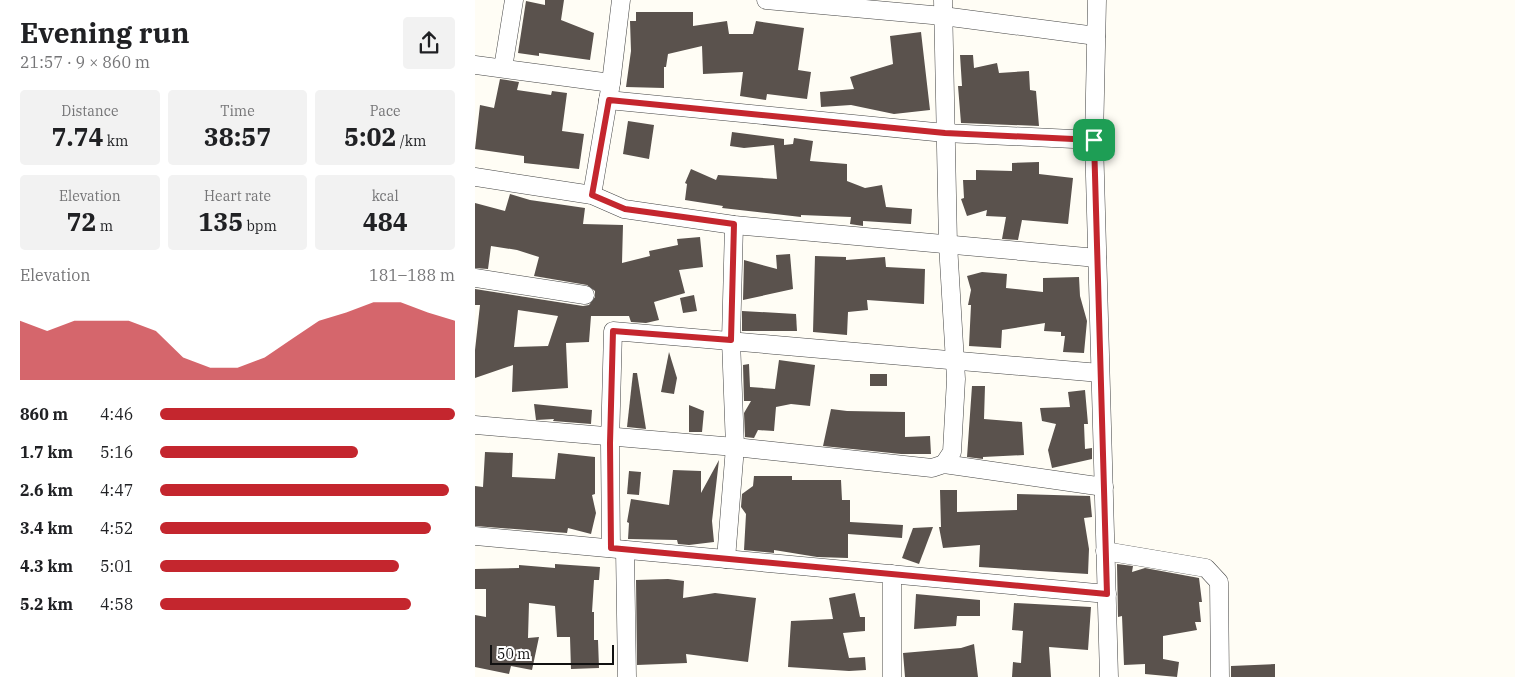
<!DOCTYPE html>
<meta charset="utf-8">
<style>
:root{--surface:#fff;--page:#f2f2f2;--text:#202124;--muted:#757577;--accent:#c4262e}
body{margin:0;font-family:"IBM Plex Serif",serif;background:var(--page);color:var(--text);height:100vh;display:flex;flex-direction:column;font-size:19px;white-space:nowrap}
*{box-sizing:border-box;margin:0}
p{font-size:16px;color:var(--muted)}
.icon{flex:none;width:28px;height:28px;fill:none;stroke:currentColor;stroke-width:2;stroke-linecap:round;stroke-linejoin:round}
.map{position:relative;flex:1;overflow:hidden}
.panel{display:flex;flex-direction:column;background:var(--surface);width:475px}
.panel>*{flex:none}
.scale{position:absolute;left:15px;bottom:12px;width:124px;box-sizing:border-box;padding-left:5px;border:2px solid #111;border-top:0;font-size:14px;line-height:18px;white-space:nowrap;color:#111;-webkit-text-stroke:4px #fff;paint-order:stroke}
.pin{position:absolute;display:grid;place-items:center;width:42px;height:42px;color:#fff;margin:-21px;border-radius:10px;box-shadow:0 2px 8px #0006}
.round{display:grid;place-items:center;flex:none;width:52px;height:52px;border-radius:5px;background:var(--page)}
.overview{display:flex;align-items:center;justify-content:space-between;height:85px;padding:0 20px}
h1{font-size:28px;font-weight:800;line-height:38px}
.figures{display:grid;grid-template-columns:repeat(3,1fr);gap:8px;height:85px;padding:5px 20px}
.figures div{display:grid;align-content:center;border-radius:5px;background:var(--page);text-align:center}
.figures b{font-size:25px;font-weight:800}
.figures small{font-size:14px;font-weight:400}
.figures p{font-size:14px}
.chart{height:140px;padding:10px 20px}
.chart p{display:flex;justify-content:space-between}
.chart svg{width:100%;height:90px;margin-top:5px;fill:var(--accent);opacity:.7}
ul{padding:0 20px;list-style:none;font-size:16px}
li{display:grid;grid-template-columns:80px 60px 1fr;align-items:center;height:38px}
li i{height:12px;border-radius:6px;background:var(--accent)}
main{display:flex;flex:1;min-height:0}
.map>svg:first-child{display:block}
.building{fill:#5a524d;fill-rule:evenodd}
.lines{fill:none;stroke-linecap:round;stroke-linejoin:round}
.minor-casing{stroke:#444;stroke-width:19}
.minor{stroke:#fff;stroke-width:18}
.route-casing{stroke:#fff;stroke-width:10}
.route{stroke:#c4262e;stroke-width:6}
</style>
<main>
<section class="panel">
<div class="overview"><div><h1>Evening run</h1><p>21:57 · 9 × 860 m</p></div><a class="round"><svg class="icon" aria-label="share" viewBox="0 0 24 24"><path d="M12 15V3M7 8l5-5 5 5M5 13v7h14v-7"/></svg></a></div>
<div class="figures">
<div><p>Distance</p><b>7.74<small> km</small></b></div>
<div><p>Time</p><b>38:57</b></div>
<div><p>Pace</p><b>5:02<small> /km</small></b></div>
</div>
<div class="figures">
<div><p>Elevation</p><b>72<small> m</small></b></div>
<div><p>Heart rate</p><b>135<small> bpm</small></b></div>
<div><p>kcal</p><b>484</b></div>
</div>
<div class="chart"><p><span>Elevation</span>181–188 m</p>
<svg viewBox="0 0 160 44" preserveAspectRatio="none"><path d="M0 44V15L10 20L20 15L30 15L40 15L50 20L60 33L70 38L80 38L90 33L100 24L110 15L120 11L130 6L140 6L150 11L160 15V44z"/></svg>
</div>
<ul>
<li><b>860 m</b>4:46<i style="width:100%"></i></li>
<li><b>1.7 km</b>5:16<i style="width:67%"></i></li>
<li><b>2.6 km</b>4:47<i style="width:98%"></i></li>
<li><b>3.4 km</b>4:52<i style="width:92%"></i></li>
<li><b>4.3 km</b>5:01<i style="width:81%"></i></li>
<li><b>5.2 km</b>4:58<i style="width:85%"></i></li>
</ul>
</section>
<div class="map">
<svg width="1040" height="677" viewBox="0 0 1040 677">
<rect width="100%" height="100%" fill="#fffdf5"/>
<g class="building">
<polygon points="70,0 89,0 86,20 119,33 115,60 64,53 64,56 43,53 51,1 70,5"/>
<polygon points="161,12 218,12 218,26 252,21 254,34 278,34 281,21 329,28 323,70 336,72 332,99 292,94 291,100 265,96 268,72 228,74 227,46 193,54 191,67 189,67 189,88 151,87 156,51 155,21 161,21"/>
<polygon points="446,32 455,110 419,114 376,105 346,107 345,92 379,89 375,77 418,64 415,36"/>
<polygon points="485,55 498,55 499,68 522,63 524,73 554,71 555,90 561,91 564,126 486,123 483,86 487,86"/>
<polygon points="25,79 44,82 42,90 76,95 77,91 92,93 87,131 109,134 104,169 49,163 49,156 0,149 5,105 19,108"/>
<polygon points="153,121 179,125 174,159 148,154"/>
<polygon points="257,132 309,139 309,145 318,144 319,138 338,141 335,161 372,164 372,181 390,188 407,185 411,207 437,209 436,224 388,221 388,226 375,224 376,217 326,215 326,217 247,208 248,206 210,200 212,184 210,183 216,169 241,180 243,175 302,179 299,145 269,148 255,146"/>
<polygon points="564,162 564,174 598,178 593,224 547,220 543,240 527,239 531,217 511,216 512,210 492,216 486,199 489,198 488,180 501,180 501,170 537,171 537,163"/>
<path d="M35 194 55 200 110 208 108 224 148 225 147 263 175 256 174 251 203 245 202 239 225 237 228 267 204 270 210 293 179 302 184 320 171 323 156 322 154 316H116L114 342 91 343 93 388 37 392 38 365 0 378V350L5 305H0V289L108 306 114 305 120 297V291L112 285 59 276 64 257 42 250 16 246 13 269 0 268V203L30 211ZM43 310 83 316 73 346 39 347Z"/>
<polygon points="315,254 318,289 268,300 269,260 302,269 301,255"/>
<polygon points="340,256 371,257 371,260 410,257 411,267 450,269 449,304 392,300 393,310 373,312 372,335 338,332"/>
<polygon points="507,272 532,274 531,288 568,292 568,278 604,277 605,296 612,321 609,353 588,352 590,336 586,336 586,332 569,331 570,323 527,330 526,348 494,346 496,305 493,305 496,290 492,276"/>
<polygon points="219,295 222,311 208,313 205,298"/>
<polygon points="267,311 321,314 322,331 267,331"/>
<polygon points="194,352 202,378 199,394 186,392"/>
<polygon points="304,360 340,365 335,406 316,404 301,407 299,431 283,430 279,438 270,437 269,413 276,401 269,401 268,365 274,364 275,387 300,389"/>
<polygon points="158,373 162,373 171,429 152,427"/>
<rect x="395" y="374" width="17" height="12"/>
<polygon points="497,386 510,386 509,419 547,422 549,455 508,457 508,459 492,457"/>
<polygon points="610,390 613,424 609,424 610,449 617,448 617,459 577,468 573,450 581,424 567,421 565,408 595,407 593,392"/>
<polygon points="59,404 117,410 116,424 78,421 79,419 61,420"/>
<polygon points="214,405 229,411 227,432 214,432"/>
<polygon points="356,409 372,411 430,412 430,437 455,436 456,454 426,454 348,446"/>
<polygon points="10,452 38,453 37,477 80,479 83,453 120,457 120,494 117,495 121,513 116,534 93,528 92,533 0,526 0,486 8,487"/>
<polygon points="244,460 237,521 239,542 214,545 203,544 202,540 153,539 154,523 152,522 156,499 194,505 198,470 226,471 226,493"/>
<polygon points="154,471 166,472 164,495 152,494"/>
<polygon points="279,476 317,476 317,480 366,480 367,500 375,500 375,522 428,525 427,538 373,534 373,558 342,557 299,550 299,553 269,550 271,514 266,507 267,494 278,486"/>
<polygon points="465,490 482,490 482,512 542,510 542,494 615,496 617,517 609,518 614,549 613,574 504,567 505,545 468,548 464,527 466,527"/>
<polygon points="458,527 444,564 427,558 438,528"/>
<polygon points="80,564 125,567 124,580 119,580 117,612 119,612 119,640 123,640 124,668 96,669 95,637 82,637 80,606 54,603 53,638 64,637 57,670 36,666 34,674 0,667 0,615 11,617 11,589 0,589 0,569 44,568 44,565 80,568"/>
<polygon points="642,564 658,566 657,572 670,568 724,578 727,602 724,602 726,622 720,622 722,630 688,636 688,659 704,662 702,677 670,674 670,664 649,665 647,616 643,617"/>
<polygon points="193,579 209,581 208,598 240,593 281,598 273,662 211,654 212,663 162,665 161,580"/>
<polygon points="380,593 385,617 390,617 390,631 368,633 374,658 390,657 391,670 374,671 313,667 316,621 358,619 354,598"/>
<polygon points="441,594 505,600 505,616 482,616 481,626 439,629"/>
<polygon points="539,603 616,607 613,650 574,647 576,677 537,677 538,662 546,663 548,631 537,630"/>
<polygon points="499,644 503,677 430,677 428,653 486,648"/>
<polygon points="800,664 800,677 756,677 756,666"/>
</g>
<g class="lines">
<defs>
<g id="minor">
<polyline points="291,0 468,16 621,36"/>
<polyline points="468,0 473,244 481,379 477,452 469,464"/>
<polyline points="622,0 619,140 634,677"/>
<polyline points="0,65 136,83"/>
<polyline points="28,68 39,0"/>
<polyline points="133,100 470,133 619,140"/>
<polyline points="0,177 117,195 149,209 259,225 622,258"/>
<polyline points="117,195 136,83 146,0"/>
<polyline points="0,278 110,295"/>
<polyline points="0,425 260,447 457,468 469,464 629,487"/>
<polyline points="0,536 632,594"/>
<polyline points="136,548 135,443 138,331 625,373"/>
<polyline points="150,550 152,677"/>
<polyline points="630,551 731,568 744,582 745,677"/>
<polyline points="251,559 260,447 256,340 259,225"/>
<polyline points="417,677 417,574"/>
</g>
</defs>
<use href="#minor" class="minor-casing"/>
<use href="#minor" class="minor"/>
</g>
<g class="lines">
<defs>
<polygon id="route" points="134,100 470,133 619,140 632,594 136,548 135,443 138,331 256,340 259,224 150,209 117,195"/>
</defs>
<use href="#route" class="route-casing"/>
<use href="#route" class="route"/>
</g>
</svg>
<div class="scale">50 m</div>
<div class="pin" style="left:619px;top:140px;background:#1e9e55"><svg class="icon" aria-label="arrive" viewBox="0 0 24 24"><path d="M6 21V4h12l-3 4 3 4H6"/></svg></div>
</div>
</main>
